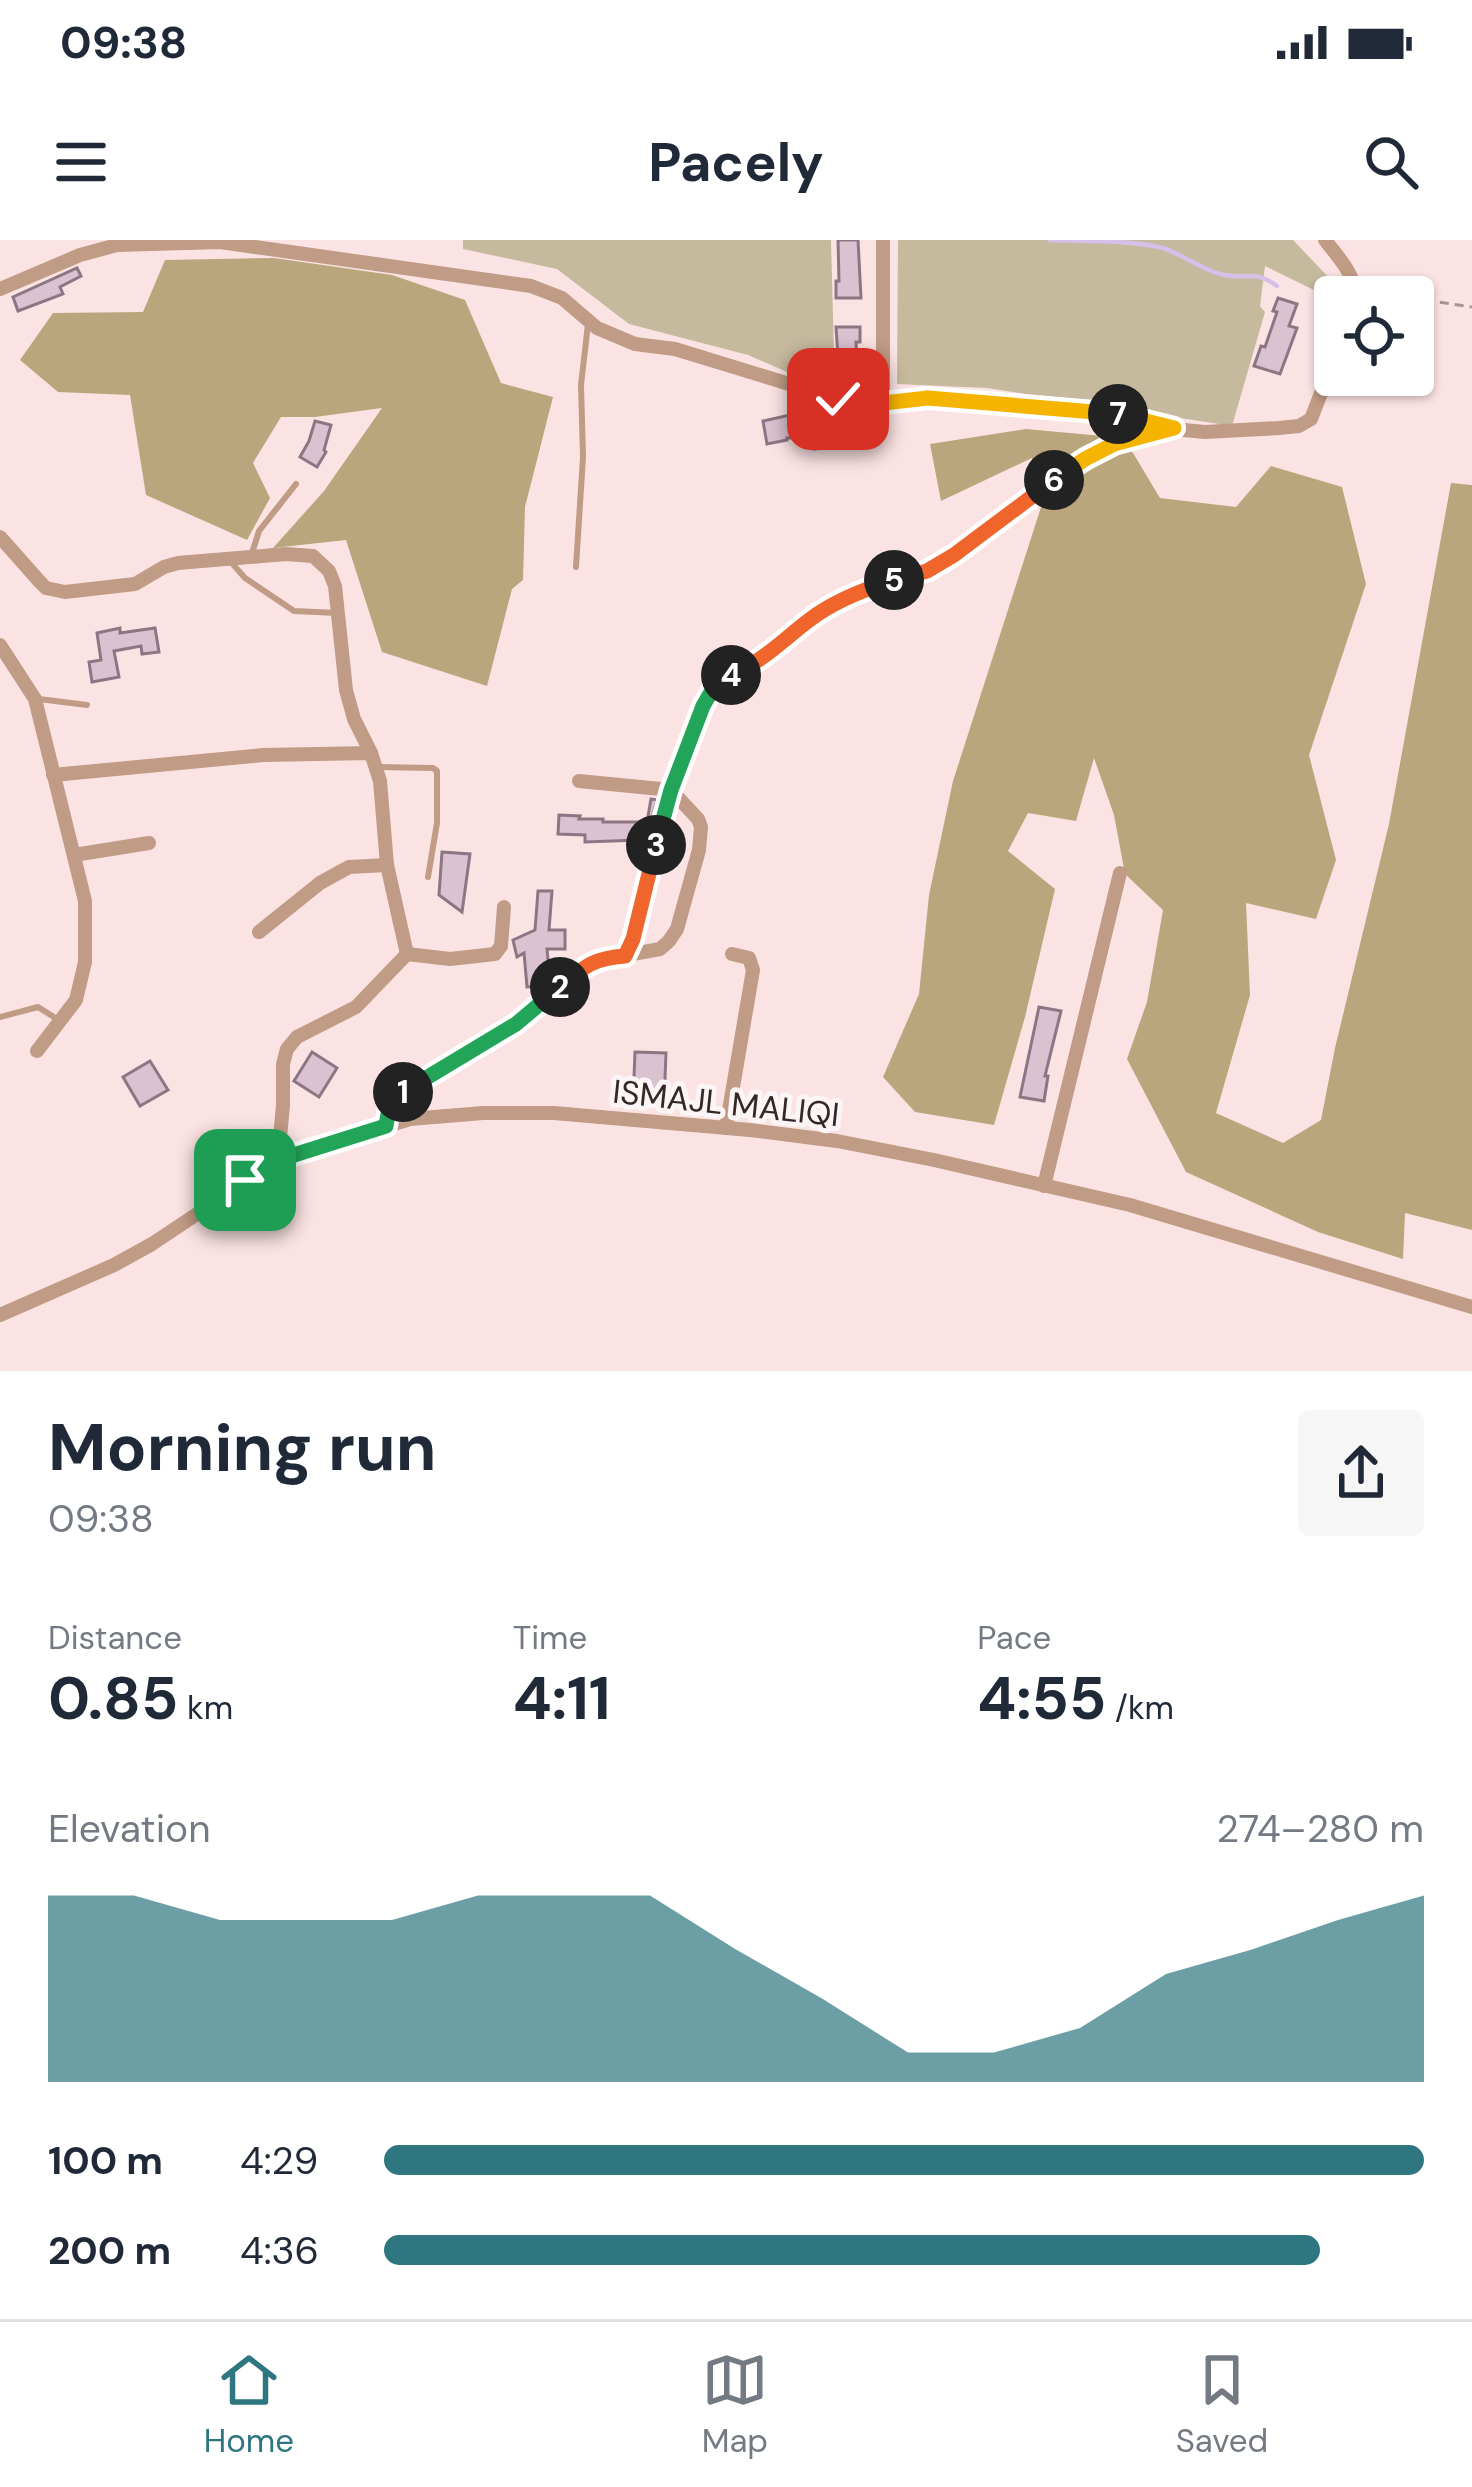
<!DOCTYPE html>
<meta charset="utf-8">
<style>
:root{--surface:#fff;--page:#f6f6f7;--text:#1f2937;--muted:#747a83;--line:#e0e1e3;--accent:#2e7680}
body{margin:0;font-family:"DM Sans",sans-serif;background:var(--page);color:var(--text);height:100vh;display:flex;flex-direction:column;font-size:45px;white-space:nowrap}
*{box-sizing:border-box;margin:0}
p{font-size:39px;color:var(--muted)}
.icon{flex:none;width:66px;height:66px;fill:none;stroke:currentColor;stroke-width:2;stroke-linecap:round;stroke-linejoin:round}
.map{position:relative;height:1131px;overflow:hidden}
.panel{display:flex;flex-direction:column;background:var(--surface);flex:1}
.panel>*{flex:none}
.controls{position:absolute;left:1314px;top:36px;display:grid;gap:24px}
.controls a{display:grid;place-items:center;width:120px;height:120px;border-radius:12px;background:var(--surface);box-shadow:0 3px 9px #0004;font-size:60px}
.pin{position:absolute;display:grid;place-items:center;width:102px;height:102px;color:#fff;margin:-51px;border-radius:24px;box-shadow:0 6px 18px #0006}
.km{position:absolute;width:60px;height:60px;margin:-30px;border-radius:50%;background:#222;color:#fff;font-size:33px;line-height:60px;text-align:center}
.round{display:grid;place-items:center;flex:none;width:126px;height:126px;border-radius:12px;background:var(--page)}
.overview{display:flex;align-items:center;justify-content:space-between;height:204px;padding:0 48px}
h1{font-size:66px;font-weight:700;line-height:90px}
.metrics{display:grid;grid-template-columns:repeat(3,1fr);gap:18px;height:204px;padding:12px 48px}
.metrics div{display:grid;align-content:center}
.metrics b{font-size:60px;font-weight:700}
.metrics small{font-size:33px;font-weight:400}
.metrics p{font-size:33px}
.chart{height:336px;padding:24px 48px}
.chart p{display:flex;justify-content:space-between}
.chart svg{width:100%;height:216px;margin-top:12px;fill:var(--accent);opacity:.7}
ul{padding:0 48px;list-style:none;font-size:39px}
li{display:grid;grid-template-columns:192px 144px 1fr;align-items:center;height:90px}
li i{height:30px;border-radius:15px;background:var(--accent)}
.status{display:flex;justify-content:space-between;align-items:center;height:84px;padding:0 60px;background:var(--surface);direction:ltr}
.status svg{height:33px;fill:currentColor}
header{display:flex;justify-content:space-between;align-items:center;height:156px;padding:0 48px;background:var(--surface);font-size:54px;font-weight:700}
.dock{display:flex;justify-content:space-around;align-items:center;height:168px;border-top:3px solid var(--line);background:var(--surface);font-size:33px;color:var(--muted)}
.dock a{display:grid;justify-items:center;gap:6px}
.dock .selected{color:var(--accent)}
.map>svg:first-child{display:block}
.green{fill:#c5b99e}
.forest{fill:#baa67d}
.lines{fill:none;stroke-linecap:round;stroke-linejoin:round}
.stream{stroke:#d6bfe8;stroke-width:4.5}
.building{fill:#dbc2d0;stroke:#8d7683;stroke-width:3}
.path{stroke:#a89494;stroke-width:3;stroke-dasharray:9 6;stroke-linecap:butt}
.service{stroke:#c09b85;stroke-width:6}
.minor{stroke:#c09b85;stroke-width:14}
.split-1-casing{stroke:#fff;stroke-width:24}
.split-2-casing{stroke:#fff;stroke-width:24}
.split-3-casing{stroke:#fff;stroke-width:24}
.split-4-casing{stroke:#fff;stroke-width:24}
.split-5-casing{stroke:#fff;stroke-width:24}
.split-6-casing{stroke:#fff;stroke-width:24}
.split-7-casing{stroke:#fff;stroke-width:24}
.split-8-casing{stroke:#fff;stroke-width:24}
.split-9-casing{stroke:#fff;stroke-width:24}
.split-1{stroke:#22a559;stroke-width:15}
.split-2{stroke:#22a559;stroke-width:15}
.split-3{stroke:#f0652b;stroke-width:15}
.split-4{stroke:#22a559;stroke-width:15}
.split-5{stroke:#f0652b;stroke-width:15}
.split-6{stroke:#f0652b;stroke-width:15}
.split-7{stroke:#f5b400;stroke-width:15}
.split-8{stroke:#f5b400;stroke-width:15}
.split-9{stroke:#f5b400;stroke-width:15}
.labels{text-anchor:middle;dominant-baseline:central;stroke-width:10;stroke-linejoin:round;paint-order:stroke}
.street-label{font-size:33px;fill:#332727;stroke:#fbf5f5}
</style>
<div class="status"><b>09:38</b><svg viewBox="0 0 49 12"><path d="M0 12V9h3v3zM5 12V6h3v6zM10 12V3h3v9zM15 12V0h3v12zM26 1h20v11H26zM47 4h2v5h-2z"/></svg></div>
<header><svg class="icon" aria-label="menu" viewBox="0 0 24 24"><path d="M4 6h16M4 12h16M4 18h16"/></svg>Pacely<svg class="icon" aria-label="search" viewBox="0 0 24 24"><circle cx="10" cy="10" r="6"/><path d="M15 15l6 6"/></svg></header>
<div class="map">
<svg width="1472" height="1131" viewBox="0 0 1472 1131">
<rect width="100%" height="100%" fill="#fce3e3"/>
<g class="green">
<polygon points="463,0 831,0 835,153 748,115 629,84 557,29 463,9"/>
<polygon points="898,0 1293,0 1335,44 1320,53 1265,26 1260,66 1265,72 1232,186 987,148 897,144"/>
</g>
<g class="forest">
<polygon points="274,18 392,35 465,60 501,143 553,157 525,267 523,340 512,349 487,446 382,412 346,300 273,308 324,251 382,168 315,177 281,177 253,223 270,258 247,300 146,255 130,155 58,152 20,120 53,73 143,72 165,20"/>
<polygon points="1026,189 1124,198 1160,258 1236,267 1271,226 1342,247 1366,344 1309,515 1336,620 1316,679 1246,663 1250,755 1216,873 1283,903 1321,880 1335,808 1389,584 1451,243 1472,245 1472,990 1405,973 1403,1019 1318,992 1186,932 1127,819 1147,762 1163,670 1125,634 1114,575 1094,518 1076,581 1028,573 1008,611 1055,649 1025,777 994,885 915,872 883,837 919,754 929,655 953,541 1042,264 1032,218 941,261 930,204"/>
</g>
<g class="lines">
<path class="stream" d="M1050 0C1086 1 1129 0 1163 8 1184 15 1202 30 1224 35 1247 40 1254 29 1277 46"/>
</g>
<g class="building">
<polygon points="838,0 858,0 861,58 836,58 836,41 839,41"/>
<polygon points="77,28 81,36 60,47 63,54 18,71 13,57"/>
<polygon points="1278,58 1297,64 1289,86 1297,88 1280,134 1254,126 1261,106 1265,107 1277,72 1273,71"/>
<polygon points="836,87 860,87 860,102 856,102 858,130 839,131"/>
<polygon points="790,175 805,175 805,188 837,184 839,206 814,209 812,197 787,198 787,200 767,204 763,181"/>
<polygon points="315,181 331,185 324,210 326,212 317,227 300,217 309,201"/>
<polygon points="120,388 120,393 155,388 159,412 142,414 141,406 114,411 119,437 92,442 89,422 101,420 97,393"/>
<polygon points="651,559 657,560 648,593 639,592 639,600 585,602 585,595 558,594 559,575 580,576 579,579 603,579 603,582 647,582"/>
<polygon points="442,612 470,614 462,672 439,655"/>
<polygon points="538,651 552,651 549,690 565,690 565,709 547,709 550,741 544,746 527,747 524,713 517,717 513,700 535,690"/>
<polygon points="1039,767 1061,771 1045,836 1048,836 1044,861 1020,857"/>
<polygon points="312,812 337,828 319,857 294,841"/>
<polygon points="635,812 666,813 664,863 633,862"/>
<polygon points="150,821 168,850 140,866 123,837"/>
</g>
<g class="lines">
<polyline class="path" points="1425,60 1472,67"/>
<g class="service">
<polyline points="1357,52 1399,57"/>
<polyline points="1413,59 1417,59"/>
<polyline points="252,313 259,291 296,244"/>
<polyline points="230,321 245,338 294,371 337,373"/>
<polyline points="576,327 583,217 581,145 588,84"/>
<polyline points="39,459 87,465"/>
<polyline points="377,527 433,528 437,531 437,583 428,637"/>
<polyline points="0,777 38,767 57,779"/>
</g>
<g class="minor">
<polyline points="883,0 883,163"/>
<path d="M1325 0C1338 17 1356 35 1355 57"/>
<polyline points="0,49 80,15 117,5 220,2 531,46 562,58 597,88 635,104 675,109 838,159 861,163 930,157 1111,172 1173,189 1205,192 1279,188 1299,186 1311,179 1335,117"/>
<polyline points="0,297 40,342 46,348 65,352 135,344 164,327 178,323 286,314 313,316 329,331 335,346 346,450 354,479 371,513"/>
<polyline points="0,405 35,459 85,661 85,722 76,760 37,811"/>
<polyline points="53,535 263,515 371,513 380,541 387,625 407,714 356,767 297,797 287,809 283,824 283,865 278,920"/>
<polyline points="74,615 149,603"/>
<polyline points="259,692 320,643 349,627 387,625"/>
<polyline points="407,714 450,719 495,714 501,706 504,667"/>
<polyline points="625,716 633,699 671,550 703,466 714,447 722,440 767,416 813,377 871,347 927,331 954,315 1085,219 1115,204 1169,190"/>
<polyline points="386,886 390,867 411,845 516,784 589,722 660,709 669,701 677,689 699,610 701,587 698,579 671,550 579,541"/>
<polyline points="726,888 753,730 749,718 732,714"/>
<polyline points="1044,946 1120,633"/>
<polyline points="0,1075 114,1025 152,1004 278,920 410,879 483,873 554,873 750,890 837,901 934,920 1130,965 1472,1067"/>
</g>
</g>
<g class="lines">
<defs>
<polyline id="split-1" points="245,940 278,920 386,886 389,868 403,852"/>
<polyline id="split-2" points="403,852 516,784 560,747"/>
<path id="split-3" d="M560 747C584 727 593 718 625 716L633 699 656 605"/>
<polyline id="split-4" points="656,605 671,550 703,466 714,447 731,435"/>
<path id="split-5" d="M731 435C762 422 783 400 808 381 832 362 865 349 894 340"/>
<polyline id="split-6" points="894,340 927,331 954,315 1054,240"/>
<polyline id="split-7" points="1054,240 1085,219 1114,204 1174,188 1118,174"/>
<polyline id="split-8" points="928,158 1118,174"/>
<polyline id="split-9" points="838,159 883,163 928,158"/>
</defs>
<use href="#split-1" class="split-1-casing"/>
<use href="#split-2" class="split-2-casing"/>
<use href="#split-3" class="split-3-casing"/>
<use href="#split-4" class="split-4-casing"/>
<use href="#split-5" class="split-5-casing"/>
<use href="#split-6" class="split-6-casing"/>
<use href="#split-7" class="split-7-casing"/>
<use href="#split-8" class="split-8-casing"/>
<use href="#split-9" class="split-9-casing"/>
<use href="#split-1" class="split-1"/>
<use href="#split-2" class="split-2"/>
<use href="#split-3" class="split-3"/>
<use href="#split-4" class="split-4"/>
<use href="#split-5" class="split-5"/>
<use href="#split-6" class="split-6"/>
<use href="#split-7" class="split-7"/>
<use href="#split-8" class="split-8"/>
<use href="#split-9" class="split-9"/>
</g>
<g class="labels">
<g class="street-label">
<text transform="translate(726 863) rotate(6)">ISMAJL MALIQI</text>
</g>
</g>
</svg>
<div class="controls">
<a><svg class="icon" aria-label="locate" viewBox="0 0 24 24"><circle cx="12" cy="12" r="6"/><path d="M12 2v4M12 18v4M2 12h4M18 12h4"/></svg></a>
</div>
<div class="pin" style="left:245px;top:940px;background:#1e9e55"><svg class="icon" aria-label="arrive" viewBox="0 0 24 24"><path d="M6 21V4h12l-3 4 3 4H6"/></svg></div>
<div class="pin" style="left:838px;top:159px;background:#d93025"><svg class="icon" aria-label="check" viewBox="0 0 24 24"><path d="M5 12l5 5 9-10"/></svg></div>
<b class="km" style="left:403px;top:852px">1</b>
<b class="km" style="left:560px;top:747px">2</b>
<b class="km" style="left:656px;top:605px">3</b>
<b class="km" style="left:731px;top:435px">4</b>
<b class="km" style="left:894px;top:340px">5</b>
<b class="km" style="left:1054px;top:240px">6</b>
<b class="km" style="left:1118px;top:174px">7</b>
</div>
<section class="panel">
<div class="overview"><div><h1>Morning run</h1><p>09:38</p></div><a class="round"><svg class="icon" aria-label="share" viewBox="0 0 24 24"><path d="M12 15V3M7 8l5-5 5 5M5 13v7h14v-7"/></svg></a></div>
<div class="metrics">
<div><p>Distance</p><b>0.85<small> km</small></b></div>
<div><p>Time</p><b>4:11</b></div>
<div><p>Pace</p><b>4:55<small> /km</small></b></div>
</div>
<div class="chart"><p><span>Elevation</span>274–280 m</p>
<svg viewBox="0 0 160 44" preserveAspectRatio="none"><path d="M0 44V6L10 6L20 11L30 11L40 11L50 6L60 6L70 6L80 17L90 27L100 38L110 38L120 33L130 22L140 17L150 11L160 6V44z"/></svg>
</div>
<ul>
<li><b>100 m</b>4:29<i style="width:100%"></i></li>
<li><b>200 m</b>4:36<i style="width:90%"></i></li>
</ul>
</section>
<nav class="dock">
<a class="selected"><svg class="icon" aria-label="home" viewBox="0 0 24 24"><path d="M3 11l9-7 9 7M6 9v11h12V9"/></svg>Home</a>
<a><svg class="icon" aria-label="map" viewBox="0 0 24 24"><path d="M3 6l6-2 6 2 6-2v14l-6 2-6-2-6 2zM9 4v14M15 6v14"/></svg>Map</a>
<a><svg class="icon" aria-label="saved" viewBox="0 0 24 24"><path d="M7 4h10v16l-5-4-5 4z"/></svg>Saved</a>
</nav>
